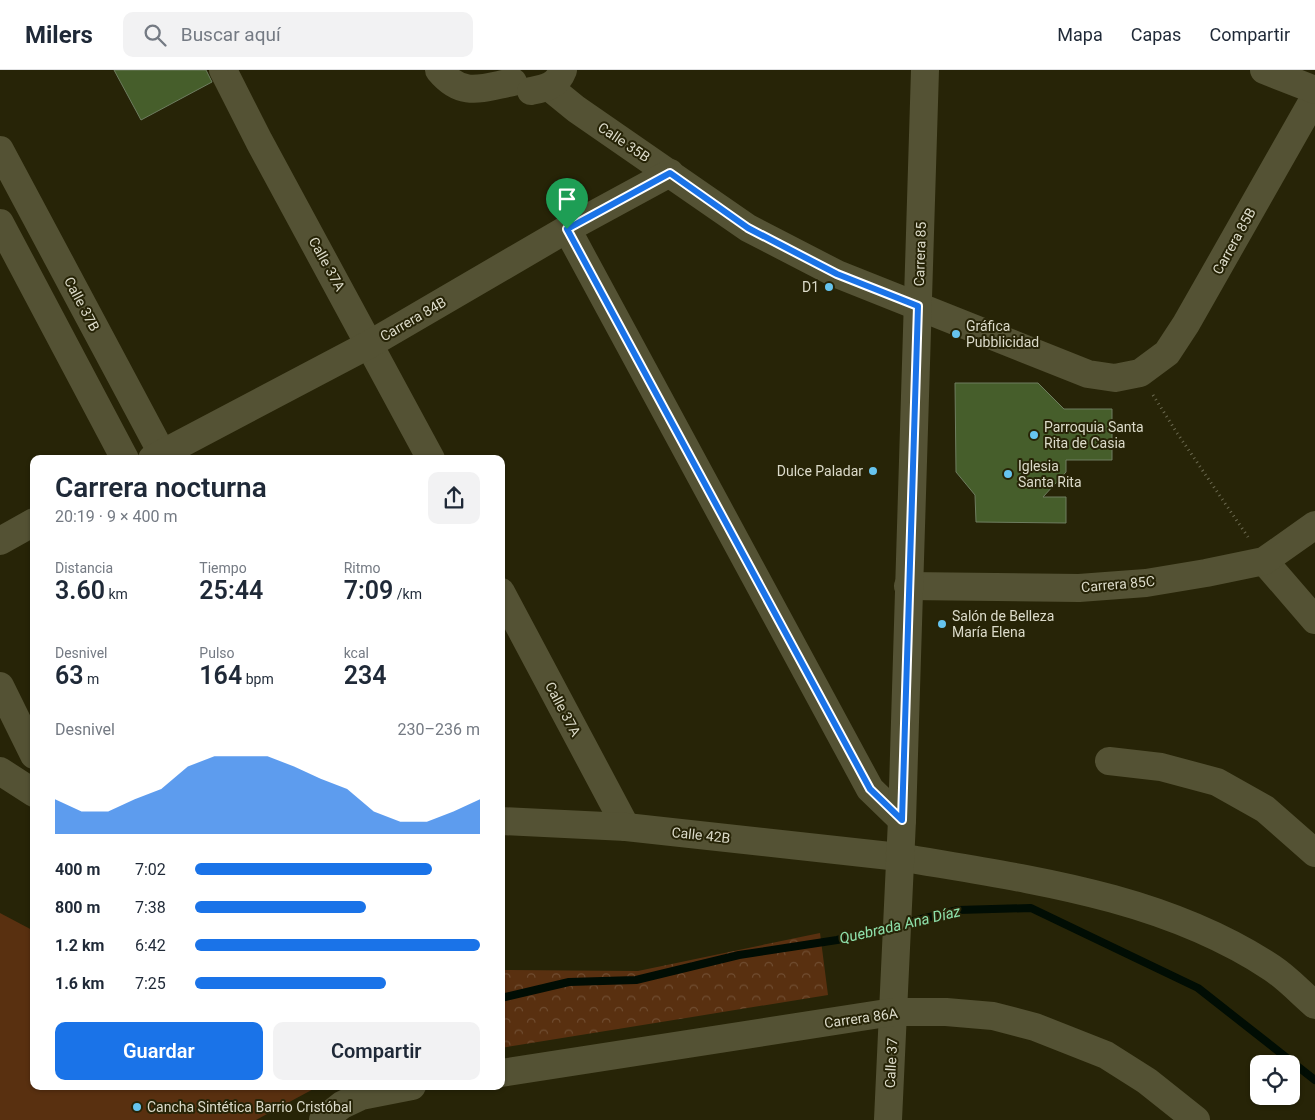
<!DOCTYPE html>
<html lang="es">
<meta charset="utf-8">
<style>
:root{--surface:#fff;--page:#f2f2f3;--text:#1f2937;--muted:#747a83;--line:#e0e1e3;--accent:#1a73e8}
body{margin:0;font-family:Roboto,sans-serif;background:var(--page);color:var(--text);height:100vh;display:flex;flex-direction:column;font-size:19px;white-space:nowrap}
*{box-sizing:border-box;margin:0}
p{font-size:16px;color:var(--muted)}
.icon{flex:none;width:28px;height:28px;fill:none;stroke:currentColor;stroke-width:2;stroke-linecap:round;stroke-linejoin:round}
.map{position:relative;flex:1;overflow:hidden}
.drawer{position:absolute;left:30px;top:385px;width:475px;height:635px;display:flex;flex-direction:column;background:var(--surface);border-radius:10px;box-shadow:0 1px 4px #0004}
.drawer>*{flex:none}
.buttons{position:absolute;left:1250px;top:985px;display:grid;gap:10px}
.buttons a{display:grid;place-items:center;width:50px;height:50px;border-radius:10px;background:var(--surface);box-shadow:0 1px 4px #0004;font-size:25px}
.pin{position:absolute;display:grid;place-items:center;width:42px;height:42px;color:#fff;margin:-51px -21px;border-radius:50% 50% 50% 0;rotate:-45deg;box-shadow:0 0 5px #0007}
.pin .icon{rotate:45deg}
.round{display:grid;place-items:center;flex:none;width:52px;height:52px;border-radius:10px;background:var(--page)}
.head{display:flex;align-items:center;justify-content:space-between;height:85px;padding:0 25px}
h1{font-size:28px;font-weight:600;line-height:38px}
.metrics{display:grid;grid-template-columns:repeat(3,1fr);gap:8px;height:85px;padding:5px 25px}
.metrics div{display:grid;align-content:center}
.metrics b{font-size:25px;font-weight:600}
.metrics small{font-size:14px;font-weight:400}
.metrics p{font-size:14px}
.chart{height:140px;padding:10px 25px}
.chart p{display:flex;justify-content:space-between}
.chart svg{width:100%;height:90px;margin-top:5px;fill:var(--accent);opacity:.7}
.primary-button{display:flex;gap:10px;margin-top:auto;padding:10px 25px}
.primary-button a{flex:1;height:58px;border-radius:10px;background:var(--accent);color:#fff;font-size:20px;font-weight:600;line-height:58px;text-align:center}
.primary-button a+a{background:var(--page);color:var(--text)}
ul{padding:0 25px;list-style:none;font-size:16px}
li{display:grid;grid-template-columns:80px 60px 1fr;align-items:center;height:38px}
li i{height:12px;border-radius:6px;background:var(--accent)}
header{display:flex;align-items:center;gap:30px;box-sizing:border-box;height:70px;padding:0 25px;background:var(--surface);border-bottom:1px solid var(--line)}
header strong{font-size:24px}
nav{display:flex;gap:28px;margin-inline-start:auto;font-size:18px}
.search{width:350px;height:45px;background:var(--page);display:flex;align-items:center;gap:12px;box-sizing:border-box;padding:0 18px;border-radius:10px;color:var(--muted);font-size:19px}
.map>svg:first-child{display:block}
.grass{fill:#593010}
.forest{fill:url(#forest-crowns)}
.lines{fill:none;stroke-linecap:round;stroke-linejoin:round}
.stream{stroke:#010d04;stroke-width:8}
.building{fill:#465e2b;stroke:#6e7d60}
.path{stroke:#6d6b52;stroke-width:3;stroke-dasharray:1 4;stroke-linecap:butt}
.minor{stroke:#545234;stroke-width:28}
.tertiary{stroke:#545234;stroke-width:28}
.route-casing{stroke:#fff;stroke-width:10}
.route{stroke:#1a73e8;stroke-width:6}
.poi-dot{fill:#66c4ef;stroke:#272407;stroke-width:2}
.labels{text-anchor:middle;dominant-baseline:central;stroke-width:4;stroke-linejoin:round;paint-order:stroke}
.street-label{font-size:14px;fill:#dcdbca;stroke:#272407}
.poi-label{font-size:14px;fill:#dcdbca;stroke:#272407;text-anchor:start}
.water-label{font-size:15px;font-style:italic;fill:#8ee1ab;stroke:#272407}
</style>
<header>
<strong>Milers</strong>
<div class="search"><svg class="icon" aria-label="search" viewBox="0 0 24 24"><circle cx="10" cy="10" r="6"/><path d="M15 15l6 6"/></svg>Buscar aquí</div>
<nav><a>Mapa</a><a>Capas</a><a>Compartir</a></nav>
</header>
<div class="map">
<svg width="1315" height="1050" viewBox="0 0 1315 1050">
<defs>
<pattern id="forest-crowns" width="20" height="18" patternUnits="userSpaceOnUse" patternTransform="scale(1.25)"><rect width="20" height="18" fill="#593010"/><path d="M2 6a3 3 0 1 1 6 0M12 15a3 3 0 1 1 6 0" fill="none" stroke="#704d31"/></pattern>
</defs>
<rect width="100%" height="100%" fill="#272407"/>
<polygon class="grass" points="0,843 34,861 34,1016 319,1016 256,1050 0,1050"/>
<polygon class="forest" points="820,863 828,925 501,978 501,900 638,901"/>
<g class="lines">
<polyline class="stream" points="501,928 569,912 636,910 739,885 837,870 958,840 1031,838 1198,918 1315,1010"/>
</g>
<g class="building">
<polygon points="114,0 206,0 212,12 141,50"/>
<polygon points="955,313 1038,313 1064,339 1112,339 1112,390 1066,390 1066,402 1043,427 1066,427 1066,453 976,452 975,425 956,402"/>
</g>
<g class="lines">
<polyline class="path" points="1153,325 1177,363 1248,467"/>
<g class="minor">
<polyline points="223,0 259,71 431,389"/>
<path d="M439 0C462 28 481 18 513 12"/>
<polyline points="549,17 576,39 748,158 837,204 1088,304 1115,308 1140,303 1167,283 1186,254 1315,27"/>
<path d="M531 21C546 18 557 16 563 0"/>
<polyline points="0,80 165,389"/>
<polyline points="0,153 125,389"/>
<polyline points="567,159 870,719 902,750"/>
<polyline points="152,389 370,274 567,159 670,103"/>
<polyline points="0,471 34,452"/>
<polyline points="1264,491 1315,550"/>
<polyline points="908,516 1079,518 1146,513 1206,503 1264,491 1315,455"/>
<polyline points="501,522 626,757"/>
<polyline points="0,616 34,685"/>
<polyline points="1109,691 1161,697 1217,712 1265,739 1315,783"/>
<polyline points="0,701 34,723"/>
<polyline points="501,751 626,757 899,787"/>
<polyline points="888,1050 893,942"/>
</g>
<g class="tertiary">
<polyline points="1264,0 1315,20"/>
<path d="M899 787C1026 809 1162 825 1272 898 1287 908 1301 923 1315 935"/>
<polyline points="893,942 902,750 925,0"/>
<polyline points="501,1003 893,942 946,942 993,946 1035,957 1106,985 1147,1011 1196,1050"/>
<polyline points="323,1050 342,1035 361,1026 412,1016"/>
</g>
</g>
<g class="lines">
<defs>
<polygon id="route" points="670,103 748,158 837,204 918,236 902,750 870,719 567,159"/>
</defs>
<use href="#route" class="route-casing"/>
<use href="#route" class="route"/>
</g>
<g class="poi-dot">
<circle cx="829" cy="217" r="5"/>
<circle cx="956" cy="264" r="5"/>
<circle cx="1034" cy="365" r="5"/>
<circle cx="873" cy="401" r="5"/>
<circle cx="1008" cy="404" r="5"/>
<circle cx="942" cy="554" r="5"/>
<circle cx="137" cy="1037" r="5"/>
</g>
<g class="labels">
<g class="street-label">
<text transform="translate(624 72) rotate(34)">Calle 35B</text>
<text transform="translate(1234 171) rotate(-61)">Carrera 85B</text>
<text transform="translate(920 184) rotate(-88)">Carrera 85</text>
<text transform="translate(327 194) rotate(61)">Calle 37A</text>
<text transform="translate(82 234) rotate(62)">Calle 37B</text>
<text transform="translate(413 249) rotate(-30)">Carrera 84B</text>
<text transform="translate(1118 514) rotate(-5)">Carrera 85C</text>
<text transform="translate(563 639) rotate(62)">Calle 37A</text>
<text transform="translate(701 765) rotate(6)">Calle 42B</text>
<text transform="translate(861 948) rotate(-8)">Carrera 86A</text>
<text transform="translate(891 993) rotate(-87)">Calle 37</text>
</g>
<g class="poi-label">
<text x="819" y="217" text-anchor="end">D1</text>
<text x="966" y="256">Gráfica<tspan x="966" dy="16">Pubblicidad</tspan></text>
<text x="1044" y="357">Parroquia Santa<tspan x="1044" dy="16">Rita de Casia</tspan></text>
<text x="1018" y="396">Iglesia<tspan x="1018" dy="16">Santa Rita</tspan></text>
<text x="863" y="401" text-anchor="end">Dulce Paladar</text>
<text x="952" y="546">Salón de Belleza<tspan x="952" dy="16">María Elena</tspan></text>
<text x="147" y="1037">Cancha Sintética Barrio Cristóbal</text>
</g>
<g class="water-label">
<text transform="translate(900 855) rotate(-13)">Quebrada Ana Díaz</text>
</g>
</g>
</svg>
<div class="buttons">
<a><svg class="icon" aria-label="locate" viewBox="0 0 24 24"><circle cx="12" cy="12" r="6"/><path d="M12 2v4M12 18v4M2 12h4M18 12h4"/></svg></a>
</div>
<div class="pin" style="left:567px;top:159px;background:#1e9e55"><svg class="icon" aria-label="arrive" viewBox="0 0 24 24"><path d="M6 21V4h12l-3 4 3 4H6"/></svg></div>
<section class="drawer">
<div class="head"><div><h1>Carrera nocturna</h1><p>20:19 · 9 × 400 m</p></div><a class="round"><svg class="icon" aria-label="share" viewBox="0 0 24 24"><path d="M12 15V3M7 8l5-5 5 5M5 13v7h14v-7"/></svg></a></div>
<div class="metrics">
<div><p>Distancia</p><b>3.60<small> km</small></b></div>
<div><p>Tiempo</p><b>25:44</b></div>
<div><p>Ritmo</p><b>7:09<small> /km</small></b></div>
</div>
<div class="metrics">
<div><p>Desnivel</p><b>63<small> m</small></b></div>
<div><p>Pulso</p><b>164<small> bpm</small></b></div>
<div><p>kcal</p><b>234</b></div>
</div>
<div class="chart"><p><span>Desnivel</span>230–236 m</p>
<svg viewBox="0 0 160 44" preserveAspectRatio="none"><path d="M0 44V27L10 33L20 33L30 27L40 22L50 11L60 6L70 6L80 6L90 11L100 17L110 22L120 33L130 38L140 38L150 33L160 27V44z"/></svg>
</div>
<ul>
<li><b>400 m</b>7:02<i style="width:83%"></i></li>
<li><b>800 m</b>7:38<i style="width:60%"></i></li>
<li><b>1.2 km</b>6:42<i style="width:100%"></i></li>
<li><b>1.6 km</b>7:25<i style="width:67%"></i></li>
</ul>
<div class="primary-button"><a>Guardar</a><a>Compartir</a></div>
</section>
</div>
